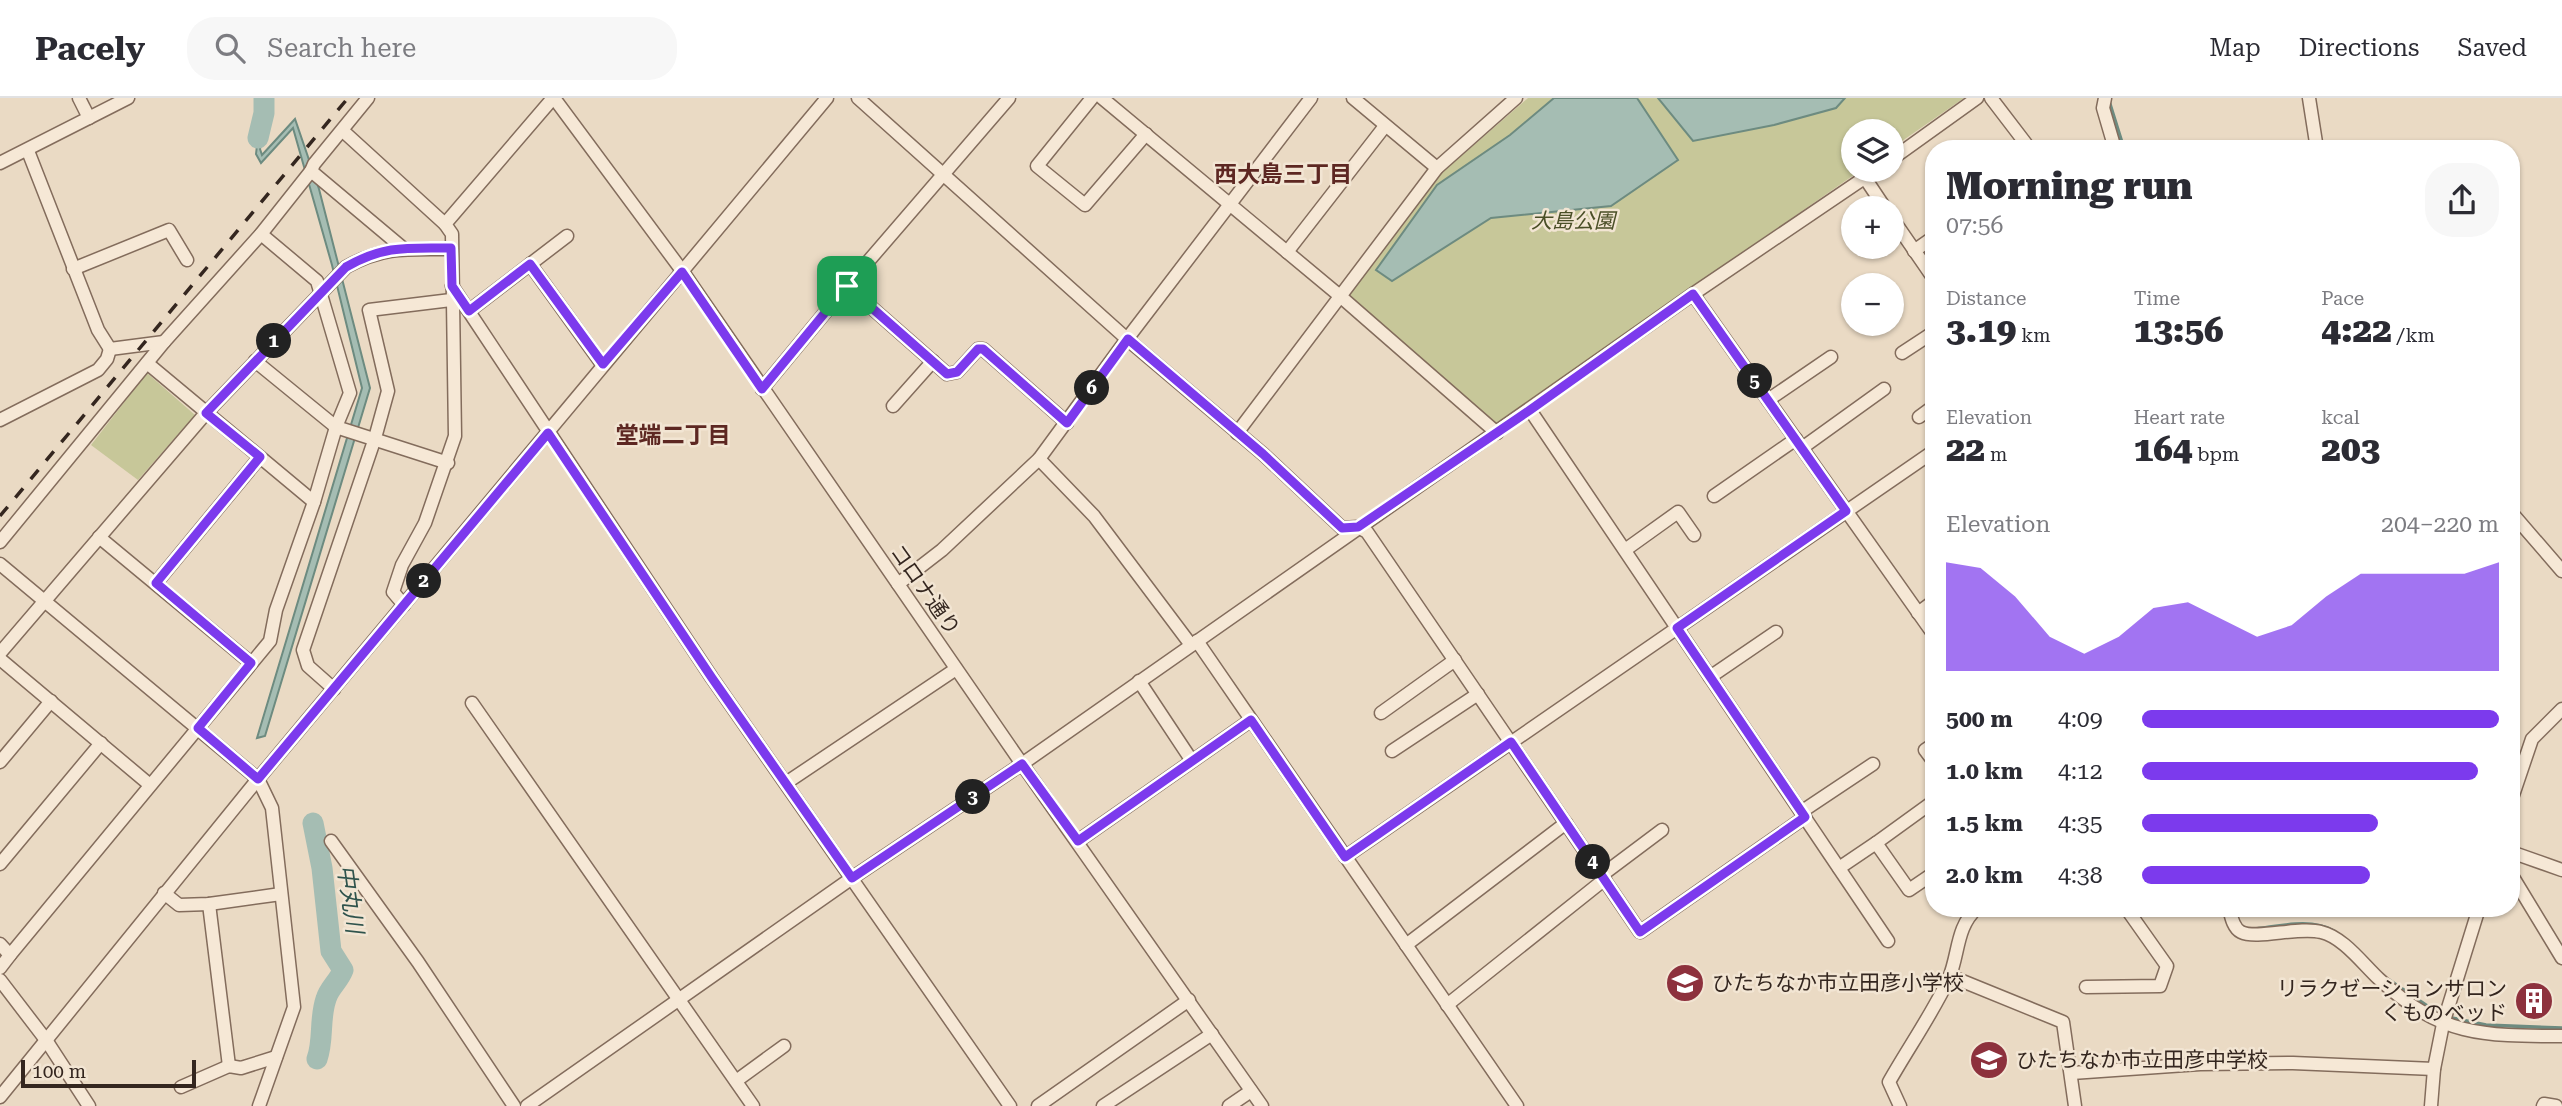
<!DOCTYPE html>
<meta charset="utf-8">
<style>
:root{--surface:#fff;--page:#f7f7f7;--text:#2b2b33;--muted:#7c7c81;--line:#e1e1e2;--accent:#7c3aed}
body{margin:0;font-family:"Roboto Serif","Noto Sans JP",serif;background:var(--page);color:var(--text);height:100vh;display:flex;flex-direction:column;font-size:26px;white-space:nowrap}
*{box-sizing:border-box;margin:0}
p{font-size:23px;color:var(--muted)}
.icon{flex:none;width:38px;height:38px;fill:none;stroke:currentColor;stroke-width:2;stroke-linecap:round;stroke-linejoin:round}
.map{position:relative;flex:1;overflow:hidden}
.details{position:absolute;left:1925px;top:42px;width:595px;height:777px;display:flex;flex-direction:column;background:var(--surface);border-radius:28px;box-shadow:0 2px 5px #0004}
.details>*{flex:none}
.controls{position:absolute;left:1841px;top:21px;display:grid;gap:14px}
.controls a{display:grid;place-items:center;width:63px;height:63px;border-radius:50%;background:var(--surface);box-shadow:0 2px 5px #0004;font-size:35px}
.scale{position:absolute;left:21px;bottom:18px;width:175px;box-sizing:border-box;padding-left:7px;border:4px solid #34261f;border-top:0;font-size:19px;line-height:24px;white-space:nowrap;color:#34261f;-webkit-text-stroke:5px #f2e5d3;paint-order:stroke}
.pin{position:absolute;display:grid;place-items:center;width:60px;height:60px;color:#fff;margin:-30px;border-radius:14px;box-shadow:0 4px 10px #0006}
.km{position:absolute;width:35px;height:35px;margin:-18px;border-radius:50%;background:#222;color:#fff;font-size:19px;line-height:35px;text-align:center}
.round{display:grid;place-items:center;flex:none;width:74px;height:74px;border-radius:28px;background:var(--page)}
.overview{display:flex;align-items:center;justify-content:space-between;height:119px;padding:0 21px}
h1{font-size:38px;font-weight:800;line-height:52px}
.figures{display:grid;grid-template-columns:repeat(3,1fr);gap:10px;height:119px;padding:7px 21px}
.figures div{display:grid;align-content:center}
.figures b{font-size:35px;font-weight:800}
.figures small{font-size:19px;font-weight:400}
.figures p{font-size:19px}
.chart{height:196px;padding:14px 21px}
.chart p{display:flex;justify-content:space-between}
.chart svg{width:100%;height:126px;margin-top:7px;fill:var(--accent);opacity:.7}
ul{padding:0 21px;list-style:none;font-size:23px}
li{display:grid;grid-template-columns:112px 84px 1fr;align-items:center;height:52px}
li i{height:18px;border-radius:9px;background:var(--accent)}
header{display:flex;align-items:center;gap:42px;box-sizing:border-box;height:98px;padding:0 35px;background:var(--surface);border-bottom:2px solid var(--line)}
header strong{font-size:33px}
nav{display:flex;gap:38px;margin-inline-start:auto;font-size:24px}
.search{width:490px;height:63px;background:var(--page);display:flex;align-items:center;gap:18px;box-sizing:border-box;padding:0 24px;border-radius:28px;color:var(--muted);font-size:26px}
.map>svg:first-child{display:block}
.green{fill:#c7c799}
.water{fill:#a5bdb3;stroke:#6d8b80;stroke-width:2}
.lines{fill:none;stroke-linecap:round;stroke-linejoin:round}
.stream{stroke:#6d8b80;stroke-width:3.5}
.river{stroke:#a5bdb3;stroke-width:21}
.minor-casing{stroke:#836c5c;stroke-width:15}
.minor{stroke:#f6e8d6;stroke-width:12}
.rail{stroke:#34261f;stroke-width:3.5;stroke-dasharray:12 12;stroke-linecap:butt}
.route-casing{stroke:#fff;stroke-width:14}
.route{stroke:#7c3aed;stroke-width:9}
.labels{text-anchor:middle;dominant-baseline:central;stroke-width:5;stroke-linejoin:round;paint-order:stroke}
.park-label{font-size:21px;font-style:italic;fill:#4a4f27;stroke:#f2e5d3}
.street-label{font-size:21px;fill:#34261f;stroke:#f2e5d3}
.poi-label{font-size:21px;fill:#34261f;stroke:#f2e5d3;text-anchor:start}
.neighbourhood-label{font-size:23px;font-weight:bold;fill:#5d2722;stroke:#f2e5d3}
.water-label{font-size:23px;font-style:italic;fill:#2f534c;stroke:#f2e5d3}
</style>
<header>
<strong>Pacely</strong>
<div class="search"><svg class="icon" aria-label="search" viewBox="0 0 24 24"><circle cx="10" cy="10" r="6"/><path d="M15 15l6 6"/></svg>Search here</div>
<nav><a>Map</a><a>Directions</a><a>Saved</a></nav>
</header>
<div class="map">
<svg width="2562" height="1008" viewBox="0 0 2562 1008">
<rect width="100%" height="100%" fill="#eadac4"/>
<g class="green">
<polygon points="1528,0 1964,0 1892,50 1892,33 1853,33 1853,72 1861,72 1496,326 1348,197 1437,79"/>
<polygon points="147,275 195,317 138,382 91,347"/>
</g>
<g class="water">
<polygon points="1554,0 1637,0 1678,62 1611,108 1491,120 1392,183 1376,172 1437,87 1510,37"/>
<polygon points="1658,0 1845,0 1836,10 1774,27 1693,43"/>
<polygon points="261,13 268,15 260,51 262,57 295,21 319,91 370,290 265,638 257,640 362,290 332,167 293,30 261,65 256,56"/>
</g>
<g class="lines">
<g class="stream">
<polyline points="2109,3 2124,51"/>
<path d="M2256 831C2281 828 2311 820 2334 833"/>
<polyline points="2389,882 2436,914"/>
<polyline points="2452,920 2486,927 2562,930"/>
</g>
<g class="river">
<polyline points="258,40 264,15 264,0"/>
<path d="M313 725 322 770 331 853 343 872C339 883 329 890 326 901 319 921 324 942 317 961"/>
</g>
<defs>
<g id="minor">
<polyline points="79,0 89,20"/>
<polyline points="554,0 683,174 1022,666 1262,1008"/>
<polyline points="858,0 1127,241 1263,356 1342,430 1358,429 1367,434 1640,834 1805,719"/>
<polyline points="1092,0 1037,68 1085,107 1146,36"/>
<polyline points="1102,0 1340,198 1497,335"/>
<polyline points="1353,0 1437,70"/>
<polyline points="1991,0 2030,51"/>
<polyline points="2105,0 2103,10 2115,51"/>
<polyline points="2309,0 2317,51"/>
<polyline points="343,33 445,126"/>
<polyline points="28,53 98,232 110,251"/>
<polyline points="1892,61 1977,0"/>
<polyline points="0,65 128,0"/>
<polyline points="311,73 314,66 368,0"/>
<polyline points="1865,80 1885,110"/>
<polyline points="1892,120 1934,181"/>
<polyline points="1914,153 1934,139"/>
<polyline points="1287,154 1385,28"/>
<polyline points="530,166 602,266"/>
<polyline points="73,171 169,132 187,162"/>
<polyline points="452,188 712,580 1010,1008"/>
<polyline points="847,188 947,276 957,274 978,251 983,251 1067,325"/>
<polyline points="1693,196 1934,537"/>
<polyline points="469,213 567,138"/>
<polyline points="110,251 164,244"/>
<polyline points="1902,255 1934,234"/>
<polyline points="255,263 336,329 448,365"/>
<polyline points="147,265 314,404"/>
<polyline points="762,291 847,188 1009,0"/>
<polyline points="1768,302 1831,259"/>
<polyline points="893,308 933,263"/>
<polyline points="1530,312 1888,843"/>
<polyline points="1919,319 1934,308"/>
<polyline points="0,322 98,272 107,261 110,251"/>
<polyline points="1237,335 1437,70 1516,0"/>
<polyline points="1802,350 1884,291"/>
<polyline points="1039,361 1094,418 1191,547"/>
<polyline points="1714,398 1796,341"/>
<polyline points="2511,414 2562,473"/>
<polyline points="99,439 251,565"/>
<polyline points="0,444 164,244 261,136 311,73 404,151"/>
<polyline points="1625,452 1678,414 1694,437"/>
<polyline points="0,466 258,681 272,710 294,909 259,1008"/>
<polyline points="156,485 260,359"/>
<polyline points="898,486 942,452 1039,361 1127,241 1311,0"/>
<polyline points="404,507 393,494 402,467 425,425 455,338 452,136 445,126 553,0"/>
<polyline points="1918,515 1934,503"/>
<polyline points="1197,543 1517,1008"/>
<path d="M0 555 206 315 346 169C384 148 408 151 451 151"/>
<polyline points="0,561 150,687"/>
<polyline points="1710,579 1776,534"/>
<polyline points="1139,583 1192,663"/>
<polyline points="334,591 308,568 303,552 375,340 388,293 369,212 451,202"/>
<polyline points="472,605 753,1008"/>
<polyline points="1381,615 1455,562"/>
<polyline points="1934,646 1925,652 1934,664"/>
<polyline points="1392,653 1478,596"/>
<polyline points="0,664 51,603"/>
<polyline points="786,685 956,571"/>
<polyline points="2511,703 2532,641 2562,611"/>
<polyline points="1801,714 1873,666"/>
<polyline points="331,743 418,864 514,1008"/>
<polyline points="1078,743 1251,622"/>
<polyline points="1876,745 1934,703"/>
<polyline points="2511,754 2562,772"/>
<polyline points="1345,759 1934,353"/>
<polyline points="0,766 101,645"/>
<polyline points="1839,770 1876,745 1909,792 1934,775"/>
<polyline points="2511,776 2562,860"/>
<polyline points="1602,777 1662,732"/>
<polyline points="164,795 179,807 209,806 281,796"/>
<polyline points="209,806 229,968"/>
<path d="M2229 810C2231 818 2233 830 2241 834 2257 842 2299 828 2321 834 2343 839 2362 865 2379 881 2441 938 2481 938 2562 938"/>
<polyline points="0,846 10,857 0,870"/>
<polyline points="1406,847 1566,725"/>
<polyline points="10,857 270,543 276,512 314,404 336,329 350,295 317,183 261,136"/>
<polyline points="1950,878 2063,924 2075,1008"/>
<polyline points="0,882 46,942 89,1008"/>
<polyline points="2086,889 2160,888 2167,868 2126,810"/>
<polyline points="1447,907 1605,781"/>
<polyline points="2072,975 2200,966 2293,965 2434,971"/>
<polyline points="736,983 784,948"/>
<polyline points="181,989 229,968 241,970 276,959"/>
<polyline points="0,999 258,681 827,0"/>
<polyline points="527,1008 852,780 1022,666 1693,196 1876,72"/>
<polyline points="1038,1008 1189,902"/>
<polyline points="1103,1008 1212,936"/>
<polyline points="1229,1008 1251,993"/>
<path d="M1900 1008 1889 984C1907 952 1934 913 1949 880 1959 856 1956 829 1977 810"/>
<polyline points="2431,1008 2434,971 2443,926 2479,810"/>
<polyline points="2543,1008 2544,1006 2556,1008"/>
</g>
</defs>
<use href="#minor" class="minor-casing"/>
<use href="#minor" class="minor"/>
<polyline class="rail" points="0,418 348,0"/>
</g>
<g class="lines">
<defs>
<path id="route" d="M451 150 452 188 469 213 530 166 603 266 682 174 762 291 847 188 947 276 957 274 978 251H983L1067 325 1128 241 1263 356 1342 430 1358 429 1530 312 1693 196 1846 413 1677 530 1805 719 1640 834 1511 644 1345 759 1251 622 1078 743 1022 666 852 780 712 580 548 335 258 681 198 630 251 565 156 485 260 359 206 315 346 169C384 147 408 150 451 150Z"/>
</defs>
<use href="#route" class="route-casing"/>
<use href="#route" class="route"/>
</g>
<defs>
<symbol id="school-disc" viewBox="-11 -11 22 22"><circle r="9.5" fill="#8d313d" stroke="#f2e5d3"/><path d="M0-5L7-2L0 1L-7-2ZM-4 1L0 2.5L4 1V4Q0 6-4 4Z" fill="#fff"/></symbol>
<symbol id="building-disc" viewBox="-11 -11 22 22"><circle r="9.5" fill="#8d313d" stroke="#f2e5d3"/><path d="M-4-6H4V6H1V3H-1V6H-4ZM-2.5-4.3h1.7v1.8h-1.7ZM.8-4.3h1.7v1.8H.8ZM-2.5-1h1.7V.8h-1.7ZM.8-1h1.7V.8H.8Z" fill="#fff"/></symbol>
</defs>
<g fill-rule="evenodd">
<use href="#school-disc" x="1663" y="863" width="44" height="44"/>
<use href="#building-disc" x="2512" y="881" width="44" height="44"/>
<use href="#school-disc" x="1967" y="940" width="44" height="44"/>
</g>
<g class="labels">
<g class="park-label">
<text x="1573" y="123">大島公園</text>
</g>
<g class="street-label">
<text transform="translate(925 492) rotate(55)">コロナ通り</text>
</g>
<g class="poi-label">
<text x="1712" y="885">ひたちなか市立田彦小学校</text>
<text x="2507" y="891" text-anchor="end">リラクゼーションサロン<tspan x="2507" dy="24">くものベッド</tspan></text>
<text x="2016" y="962">ひたちなか市立田彦中学校</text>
</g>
<g class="neighbourhood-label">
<text x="1283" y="76">西大島三丁目</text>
<text x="673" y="337">堂端二丁目</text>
</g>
<g class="water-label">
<text transform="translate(350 801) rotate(82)">中丸川</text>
</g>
</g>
</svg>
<div class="controls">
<a><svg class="icon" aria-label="layers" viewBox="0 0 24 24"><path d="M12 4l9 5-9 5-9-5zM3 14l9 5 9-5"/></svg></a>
<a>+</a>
<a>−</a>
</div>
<div class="scale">100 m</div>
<div class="pin" style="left:847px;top:188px;background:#1e9e55"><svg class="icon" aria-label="arrive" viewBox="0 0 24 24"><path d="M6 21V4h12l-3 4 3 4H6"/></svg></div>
<b class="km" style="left:274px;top:243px">1</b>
<b class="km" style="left:424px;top:483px">2</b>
<b class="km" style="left:973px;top:699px">3</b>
<b class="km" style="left:1593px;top:764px">4</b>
<b class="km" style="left:1755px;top:283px">5</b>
<b class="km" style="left:1092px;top:290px">6</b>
<section class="details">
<div class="overview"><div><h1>Morning run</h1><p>07:56</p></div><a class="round"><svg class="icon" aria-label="share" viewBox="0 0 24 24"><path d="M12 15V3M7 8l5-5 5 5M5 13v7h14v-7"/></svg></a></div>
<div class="figures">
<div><p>Distance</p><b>3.19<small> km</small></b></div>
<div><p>Time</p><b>13:56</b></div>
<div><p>Pace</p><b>4:22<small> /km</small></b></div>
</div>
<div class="figures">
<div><p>Elevation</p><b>22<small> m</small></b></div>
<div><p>Heart rate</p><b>164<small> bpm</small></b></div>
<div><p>kcal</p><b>203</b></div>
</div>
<div class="chart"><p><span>Elevation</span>204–220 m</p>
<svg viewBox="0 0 160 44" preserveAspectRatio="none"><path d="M0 44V6L10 8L20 18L30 32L40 38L50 32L60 22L70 20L80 26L90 32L100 28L110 18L120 10L130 10L140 10L150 10L160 6V44z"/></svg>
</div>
<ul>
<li><b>500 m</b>4:09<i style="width:100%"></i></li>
<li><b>1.0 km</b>4:12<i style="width:94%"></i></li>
<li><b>1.5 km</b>4:35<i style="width:66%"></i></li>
<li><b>2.0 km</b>4:38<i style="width:64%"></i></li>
</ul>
</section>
</div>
